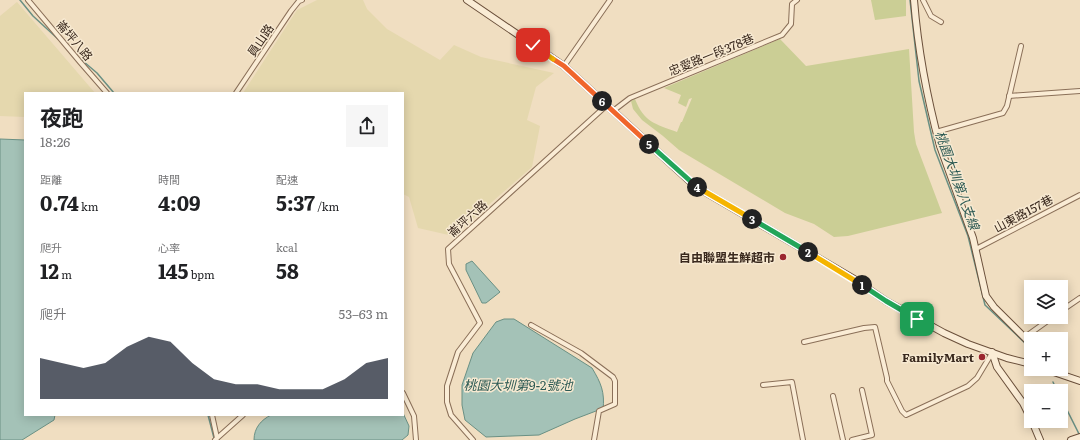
<!DOCTYPE html>
<html lang="zh-TW">
<meta charset="utf-8">
<style>
:root{--surface:#fff;--page:#f6f6f6;--text:#202124;--muted:#757577;--accent:#111827}
body{margin:0;font-family:Literata,"Noto Sans TC",serif;background:var(--page);color:var(--text);height:100vh;display:flex;flex-direction:column;font-size:15px;white-space:nowrap}
*{box-sizing:border-box;margin:0}
p{font-size:13px;color:var(--muted)}
.icon{flex:none;width:22px;height:22px;fill:none;stroke:currentColor;stroke-width:2;stroke-linecap:round;stroke-linejoin:round}
.map{position:relative;flex:1;overflow:hidden}
.side{position:absolute;left:24px;top:92px;width:380px;height:324px;display:flex;flex-direction:column;background:var(--surface);border-radius:0px;box-shadow:0 2px 10px #0003}
.side>*{flex:none}
.buttons{position:absolute;left:1024px;top:280px;display:grid;gap:8px}
.buttons a{display:grid;place-items:center;width:44px;height:44px;border-radius:0px;background:var(--surface);box-shadow:0 2px 10px #0003;font-size:20px}
.pin{position:absolute;display:grid;place-items:center;width:34px;height:34px;color:#fff;margin:-17px;border-radius:8px;box-shadow:0 2px 6px #0006}
.km{position:absolute;width:20px;height:20px;margin:-10px;border-radius:50%;background:#222;color:#fff;font-size:11px;line-height:20px;text-align:center}
.round{display:grid;place-items:center;flex:none;width:42px;height:42px;border-radius:0px;background:var(--page)}
.head{display:flex;align-items:center;justify-content:space-between;height:68px;padding:0 16px}
h1{font-size:22px;font-weight:700;line-height:30px}
.metrics{display:grid;grid-template-columns:repeat(3,1fr);gap:6px;height:68px;padding:4px 16px}
.metrics div{display:grid;align-content:center}
.metrics b{font-size:20px;font-weight:700}
.metrics small{font-size:11px;font-weight:400}
.metrics p{font-size:11px}
.chart{height:112px;padding:8px 16px}
.chart p{display:flex;justify-content:space-between}
.chart svg{width:100%;height:72px;margin-top:4px;fill:var(--accent);opacity:.7}
.map>svg:first-child{display:block}
.farmland{fill:#e5d8ae}
.green{fill:#cbce95}
.water{fill:#a4c2b7;stroke:#6a9084}
.lines{fill:none;stroke-linecap:round;stroke-linejoin:round}
.stream{stroke:#6a9084;stroke-width:1.5}
.street-casing{stroke:#8a6f58;stroke-width:6}
.secondary-casing{stroke:#6b503b;stroke-width:8}
.street{stroke:#faecd5;stroke-width:4}
.secondary{stroke:#faecd5;stroke-width:6}
.split-1-casing{stroke:#fff;stroke-width:8}
.split-2-casing{stroke:#fff;stroke-width:8}
.split-3-casing{stroke:#fff;stroke-width:8}
.split-4-casing{stroke:#fff;stroke-width:8}
.split-5-casing{stroke:#fff;stroke-width:8}
.split-6-casing{stroke:#fff;stroke-width:8}
.split-7-casing{stroke:#fff;stroke-width:8}
.split-8-casing{stroke:#fff;stroke-width:8}
.split-1{stroke:#22a559;stroke-width:5}
.split-2{stroke:#f5b400;stroke-width:5}
.split-3{stroke:#22a559;stroke-width:5}
.split-4{stroke:#f5b400;stroke-width:5}
.split-5{stroke:#22a559;stroke-width:5}
.split-6{stroke:#f0652b;stroke-width:5}
.split-7{stroke:#f0652b;stroke-width:5}
.split-8{stroke:#f5b400;stroke-width:5}
.poi-dot{fill:#9b262f;stroke:#f7e9d1;stroke-width:1.5}
.labels{text-anchor:middle;dominant-baseline:central;stroke-width:3;stroke-linejoin:round;paint-order:stroke}
.street-label{font-size:12px;fill:#39281d;stroke:#f7e9d1}
.poi-label{font-size:12px;font-weight:bold;fill:#39281d;stroke:#f7e9d1;text-anchor:end}
.water-label{font-size:13px;font-style:italic;fill:#2b5953;stroke:#f7e9d1}
</style>
<div class="map">
<svg width="1080" height="440" viewBox="0 0 1080 440">
<rect width="100%" height="100%" fill="#f0dec1"/>
<g class="farmland">
<polygon points="317,0 363,0 367,9 387,29 440,60 454,45 481,57 554,73 536,87 527,120 540,126 532,167 453,236 418,228 409,197 403,194 403,93 243,93 297,10"/>
<polygon points="17,2 95,93 25,93 25,117 0,116 0,16"/>
</g>
<g class="green">
<polygon points="871,0 906,0 906,16 875,20"/>
<path d="M780 39 806 66 909 49 914 132 916 144 942 213 848 236 834 237 814 224 785 213 679 150 663 136 642 120 633 109 631 101 635 99C644 122 655 124 677 132L681 122H682L692 98 689 99 686 107 678 103 681 95 664 88Z"/>
</g>
<g class="water">
<polygon points="0,139 25,140 25,415 55,415 54,420 22,440 0,440"/>
<polygon points="472,261 500,292 486,303 482,303 466,270 466,264"/>
<path d="M504 319H514L592 368C601 383 605 392 603 410L596 411 575 419 539 435 486 437 465 420 462 405V385L473 353 496 322Z"/>
<path d="M403 413 409 426 408 435 402 440H254C254 428 261 420 271 415H403Z"/>
</g>
<g class="lines">
<g class="stream">
<polyline points="20,0 33,16 58,39"/>
<polyline points="910,0 919,81 935,150 968,236 985,305 1024,342 1028,348"/>
<polyline points="77,56 97,73 114,93"/>
<polyline points="1053,382 1057,391"/>
<polyline points="1061,398 1080,436"/>
<polyline points="208,415 214,438"/>
</g>
<defs>
<g id="street">
<polyline points="28,0 80,62 107,93"/>
<polyline points="923,0 931,16 941,22"/>
<polyline points="564,66 610,0"/>
<polyline points="236,93 291,11 299,1 302,0"/>
<polyline points="1009,96 1080,91"/>
<polyline points="613,111 630,98 782,35 791,24 792,4 797,0"/>
<polyline points="936,132 1003,113 1007,106 1021,46"/>
<polyline points="976,249 1080,195"/>
<polyline points="1061,311 1080,298"/>
<polyline points="531,325 581,353 613,377 615,381 615,404 599,411 594,440"/>
<polyline points="1025,337 1053,317"/>
<polyline points="804,342 864,328 875,327 887,378 887,381 902,411 906,415 968,386 977,378 992,353"/>
<polyline points="763,385 792,382 803,440"/>
<polyline points="403,393 414,416 416,440"/>
<polyline points="833,396 843,440"/>
<polyline points="212,415 217,438"/>
<polyline points="215,440 243,415"/>
<polyline points="473,440 451,415 447,402 447,386 458,352 480,323 449,264 448,249 607,105"/>
<polyline points="852,440 872,435 862,390"/>
</g>
<g id="secondary">
<polyline points="467,0 564,66 695,186 854,279 886,301 944,333 968,344 1007,358 1031,364"/>
<path d="M914 0C918 50 927 98 940 146L973 238 986 296 994 307 1031 344"/>
<polyline points="992,352 997,367 1023,403 1031,419"/>
<polyline points="1045,369 1080,381"/>
<polyline points="1032,421 1040,440"/>
<polyline points="1071,440 1080,437"/>
</g>
</defs>
<use href="#street" class="street-casing"/>
<use href="#secondary" class="secondary-casing"/>
<use href="#street" class="street"/>
<use href="#secondary" class="secondary"/>
</g>
<g class="lines">
<defs>
<polyline id="split-1" points="862,285 886,301 917,319"/>
<polyline id="split-2" points="808,252 862,285"/>
<polyline id="split-3" points="752,219 808,252"/>
<polyline id="split-4" points="697,187 752,219"/>
<polyline id="split-5" points="649,144 697,187"/>
<polyline id="split-6" points="602,101 649,144"/>
<polyline id="split-7" points="553,59 564,66 602,101"/>
<polyline id="split-8" points="533,45 553,59"/>
</defs>
<use href="#split-1" class="split-1-casing"/>
<use href="#split-2" class="split-2-casing"/>
<use href="#split-3" class="split-3-casing"/>
<use href="#split-4" class="split-4-casing"/>
<use href="#split-5" class="split-5-casing"/>
<use href="#split-6" class="split-6-casing"/>
<use href="#split-7" class="split-7-casing"/>
<use href="#split-8" class="split-8-casing"/>
<use href="#split-1" class="split-1"/>
<use href="#split-2" class="split-2"/>
<use href="#split-3" class="split-3"/>
<use href="#split-4" class="split-4"/>
<use href="#split-5" class="split-5"/>
<use href="#split-6" class="split-6"/>
<use href="#split-7" class="split-7"/>
<use href="#split-8" class="split-8"/>
</g>
<g class="poi-dot">
<circle cx="783" cy="257" r="4"/>
<circle cx="982" cy="357" r="4"/>
</g>
<g class="labels">
<g class="street-label">
<text transform="translate(75 40) rotate(50)">崙坪八路</text>
<text transform="translate(260 40) rotate(-56)">員山路</text>
<text transform="translate(711 54) rotate(-22)">忠愛路一段378巷</text>
<text transform="translate(1023 213) rotate(-28)">山東路157巷</text>
<text transform="translate(467 218) rotate(-42)">崙坪六路</text>
</g>
<g class="poi-label">
<text x="775" y="257">自由聯盟生鮮超市</text>
<text x="974" y="357">FamilyMart</text>
</g>
<g class="water-label">
<text transform="translate(958 180) rotate(70)">桃園大圳第八支線</text>
<text x="518" y="384">桃園大圳第9-2號池</text>
</g>
</g>
</svg>
<div class="buttons">
<a><svg class="icon" aria-label="layers" viewBox="0 0 24 24"><path d="M12 4l9 5-9 5-9-5zM3 14l9 5 9-5"/></svg></a>
<a>+</a>
<a>−</a>
</div>
<div class="pin" style="left:917px;top:319px;background:#1e9e55"><svg class="icon" aria-label="arrive" viewBox="0 0 24 24"><path d="M6 21V4h12l-3 4 3 4H6"/></svg></div>
<div class="pin" style="left:533px;top:45px;background:#d93025"><svg class="icon" aria-label="check" viewBox="0 0 24 24"><path d="M5 12l5 5 9-10"/></svg></div>
<b class="km" style="left:862px;top:285px">1</b>
<b class="km" style="left:808px;top:252px">2</b>
<b class="km" style="left:752px;top:219px">3</b>
<b class="km" style="left:697px;top:187px">4</b>
<b class="km" style="left:649px;top:144px">5</b>
<b class="km" style="left:602px;top:101px">6</b>
<section class="side">
<div class="head"><div><h1>夜跑</h1><p>18:26</p></div><a class="round"><svg class="icon" aria-label="share" viewBox="0 0 24 24"><path d="M12 15V3M7 8l5-5 5 5M5 13v7h14v-7"/></svg></a></div>
<div class="metrics">
<div><p>距離</p><b>0.74<small> km</small></b></div>
<div><p>時間</p><b>4:09</b></div>
<div><p>配速</p><b>5:37<small> /km</small></b></div>
</div>
<div class="metrics">
<div><p>爬升</p><b>12<small> m</small></b></div>
<div><p>心率</p><b>145<small> bpm</small></b></div>
<div><p>kcal</p><b>58</b></div>
</div>
<div class="chart"><p><span>爬升</span>53–63 m</p>
<svg viewBox="0 0 160 44" preserveAspectRatio="none"><path d="M0 44V19L10 22L20 25L30 22L40 12L50 6L60 9L70 22L80 32L90 35L100 35L110 38L120 38L130 38L140 32L150 22L160 19V44z"/></svg>
</div>
</section>
</div>
